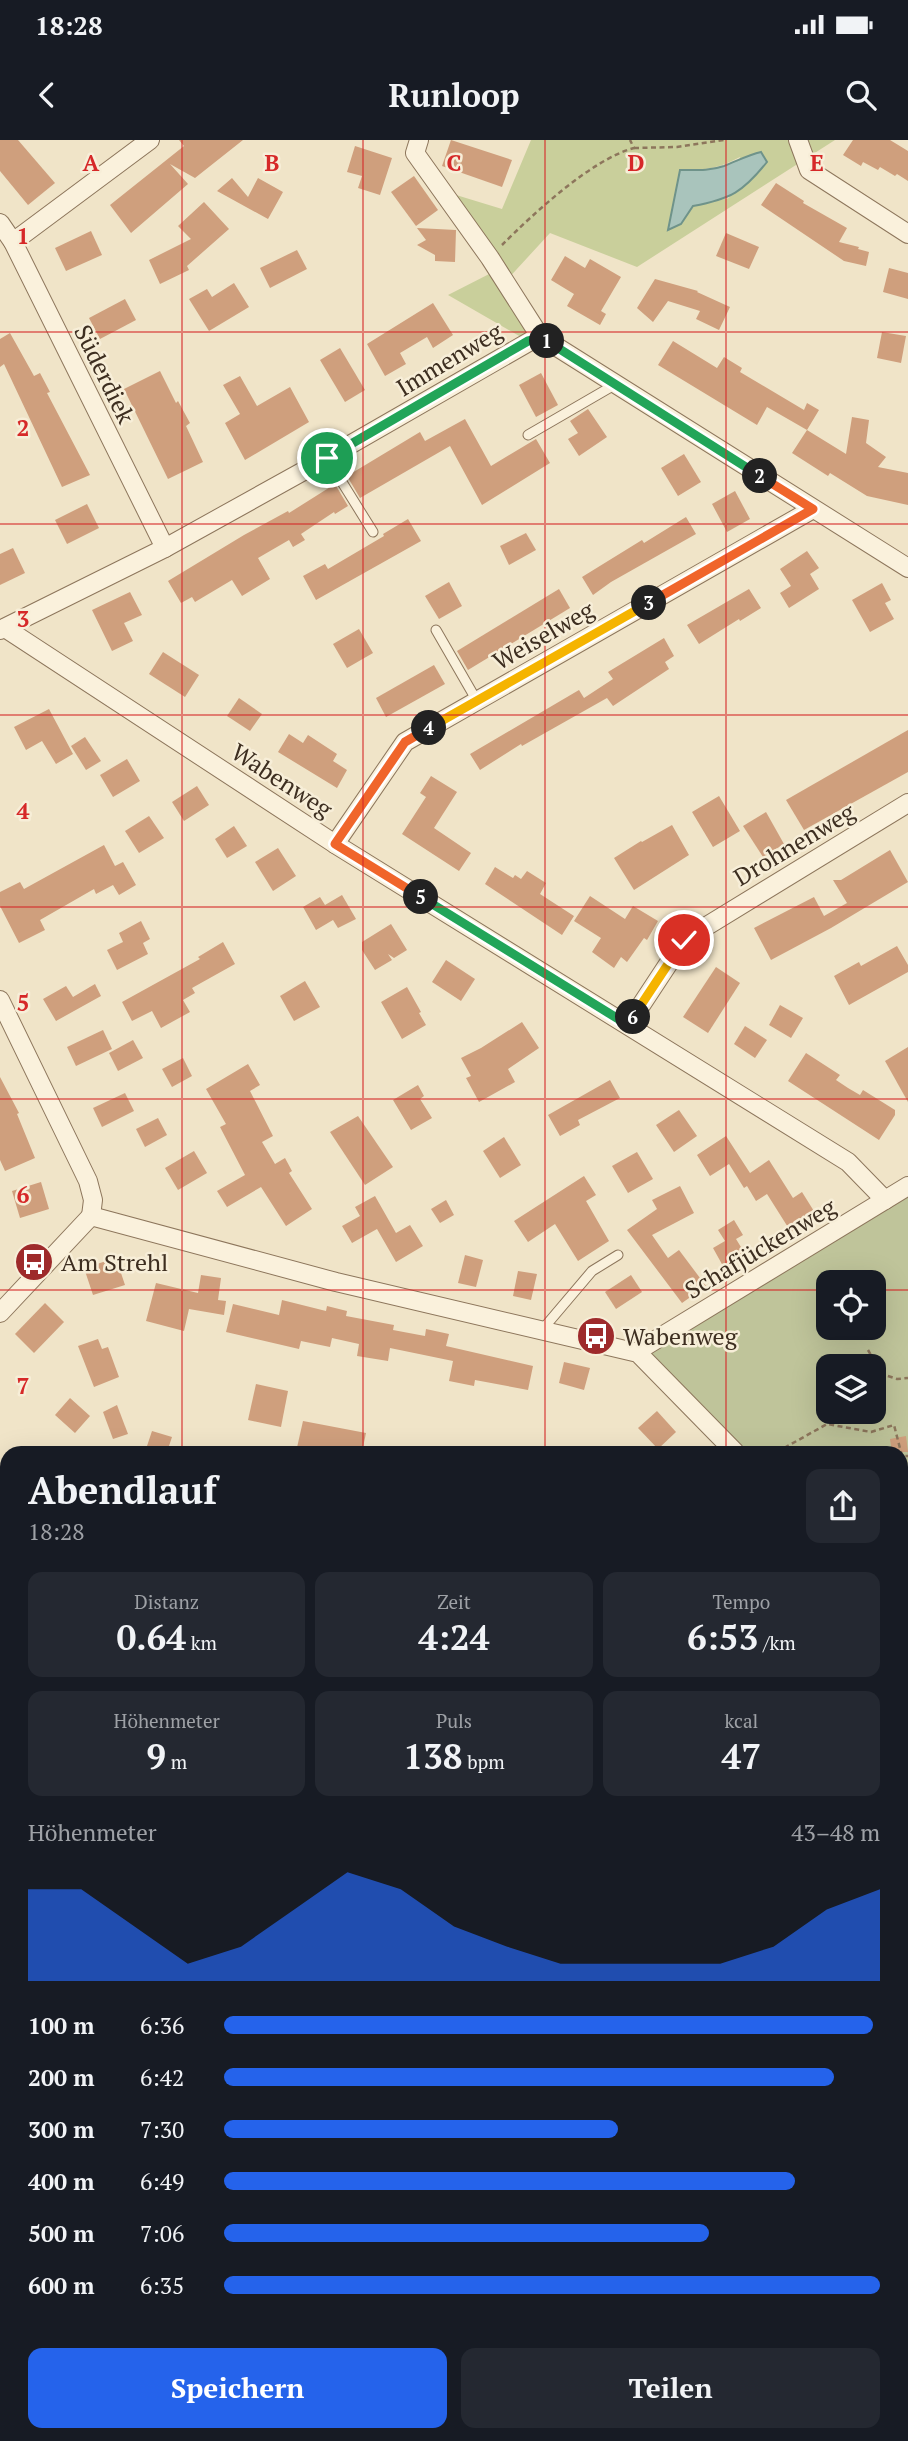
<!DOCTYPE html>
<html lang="de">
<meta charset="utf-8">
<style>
:root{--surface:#171b24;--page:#242831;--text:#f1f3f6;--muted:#9ea1a6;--accent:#2563eb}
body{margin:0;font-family:"PT Serif",serif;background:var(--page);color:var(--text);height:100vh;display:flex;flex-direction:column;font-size:26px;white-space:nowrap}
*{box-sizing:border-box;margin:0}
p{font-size:23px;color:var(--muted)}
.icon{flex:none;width:38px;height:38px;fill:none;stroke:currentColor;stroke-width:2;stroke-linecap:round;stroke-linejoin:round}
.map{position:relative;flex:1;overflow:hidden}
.panel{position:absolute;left:0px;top:1306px;width:908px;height:996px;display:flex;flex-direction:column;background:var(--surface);border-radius:21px 21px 0 0;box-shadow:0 7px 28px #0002}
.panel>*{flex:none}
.controls{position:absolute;left:816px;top:1130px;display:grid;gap:14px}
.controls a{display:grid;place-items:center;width:70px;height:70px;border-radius:14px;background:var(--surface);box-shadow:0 7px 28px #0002;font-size:35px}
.pin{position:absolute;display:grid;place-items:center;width:60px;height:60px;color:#fff;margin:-30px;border:4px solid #fff;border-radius:50%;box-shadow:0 2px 7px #0007}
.km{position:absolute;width:35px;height:35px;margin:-18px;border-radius:50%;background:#222;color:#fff;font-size:19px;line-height:35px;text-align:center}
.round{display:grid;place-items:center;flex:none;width:74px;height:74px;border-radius:14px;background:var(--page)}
.overview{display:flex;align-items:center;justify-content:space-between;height:119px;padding:0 28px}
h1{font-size:38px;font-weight:700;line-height:52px}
.stats{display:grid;grid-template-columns:repeat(3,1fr);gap:10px;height:119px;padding:7px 28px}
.stats div{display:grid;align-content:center;border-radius:14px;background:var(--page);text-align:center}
.stats b{font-size:35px;font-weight:700}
.stats small{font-size:19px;font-weight:400}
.stats p{font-size:19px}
.chart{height:196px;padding:14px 28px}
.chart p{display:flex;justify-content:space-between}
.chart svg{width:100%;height:126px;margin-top:7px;fill:var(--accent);opacity:.7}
.cta{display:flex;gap:14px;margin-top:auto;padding:14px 28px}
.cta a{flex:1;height:80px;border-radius:14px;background:var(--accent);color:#fff;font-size:28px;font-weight:700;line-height:80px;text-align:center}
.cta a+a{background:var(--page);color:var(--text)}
ul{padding:0 28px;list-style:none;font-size:23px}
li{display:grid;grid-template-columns:112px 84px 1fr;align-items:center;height:52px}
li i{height:18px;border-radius:9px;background:var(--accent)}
.status{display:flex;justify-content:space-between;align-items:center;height:49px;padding:0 35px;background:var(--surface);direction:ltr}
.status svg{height:19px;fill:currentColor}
header{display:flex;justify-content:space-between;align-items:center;height:91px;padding:0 28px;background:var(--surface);font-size:32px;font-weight:700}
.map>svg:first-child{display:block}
.green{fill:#c9cf9b;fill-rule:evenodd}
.cemetery{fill:#bfc49a;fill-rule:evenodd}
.water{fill:#a9c4bc;stroke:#6f938a;stroke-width:2}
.building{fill:#cf9f7d}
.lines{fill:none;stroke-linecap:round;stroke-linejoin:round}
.lane-casing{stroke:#8d765c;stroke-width:11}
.street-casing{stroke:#8d765c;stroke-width:20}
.path{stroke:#8d765c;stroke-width:2.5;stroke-dasharray:5 3.5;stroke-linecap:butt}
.lane{stroke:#faf1dc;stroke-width:9}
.street{stroke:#faf1dc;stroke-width:18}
.split-1-casing{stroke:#fff;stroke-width:14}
.split-2-casing{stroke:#fff;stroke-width:14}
.split-3-casing{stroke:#fff;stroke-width:14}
.split-4-casing{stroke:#fff;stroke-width:14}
.split-5-casing{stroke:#fff;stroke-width:14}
.split-6-casing{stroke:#fff;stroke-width:14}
.split-7-casing{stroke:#fff;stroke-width:14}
.split-1{stroke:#22a559;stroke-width:9}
.split-2{stroke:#22a559;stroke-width:9}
.split-3{stroke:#f0652b;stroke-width:9}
.split-4{stroke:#f5b400;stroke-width:9}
.split-5{stroke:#f0652b;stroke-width:9}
.split-6{stroke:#22a559;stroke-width:9}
.split-7{stroke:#f5b400;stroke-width:9}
.grid{fill:none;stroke:#d62828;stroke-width:2;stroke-opacity:0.55}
.labels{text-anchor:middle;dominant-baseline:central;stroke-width:5;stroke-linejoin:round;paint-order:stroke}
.street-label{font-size:24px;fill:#3d2e20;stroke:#f7eed8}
.poi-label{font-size:24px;fill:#3d2e20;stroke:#f7eed8;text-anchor:start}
.grid-label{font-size:23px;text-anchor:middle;font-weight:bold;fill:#d62828;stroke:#f7eed8;stroke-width:5;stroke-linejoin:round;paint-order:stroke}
</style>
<div class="status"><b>18:28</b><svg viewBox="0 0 49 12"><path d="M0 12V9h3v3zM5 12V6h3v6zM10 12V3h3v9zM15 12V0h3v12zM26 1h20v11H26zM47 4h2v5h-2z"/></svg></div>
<header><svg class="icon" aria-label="back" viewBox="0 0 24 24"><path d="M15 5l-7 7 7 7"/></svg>Runloop<svg class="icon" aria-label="search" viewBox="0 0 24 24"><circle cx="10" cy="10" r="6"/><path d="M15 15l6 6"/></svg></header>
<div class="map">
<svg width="908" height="2301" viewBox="0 0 908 2301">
<rect width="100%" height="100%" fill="#f0e4c8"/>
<g class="green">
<path d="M531 0H835L637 127 550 93 505 142 541 198 528 201 448 155 497 130 443 51 502 69ZM740 17 729 58 693 66 680 30C703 31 720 28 740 17Z"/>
<polygon points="7,1537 7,1573 0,1582 0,1545"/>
<polygon points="7,1580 7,2294 161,2294 163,2301 0,2301 0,1589"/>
<polygon points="492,2294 695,2294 695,2301 490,2301"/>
</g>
<path class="cemetery" d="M908 1046V1490L901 1483V1312H735L644 1207ZM828 1143H873V1188H828ZM828 1227H873V1272H828Z"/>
<g class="water">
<path d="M761 12 767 22C743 52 731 59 693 66L681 84 668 90 680 30C695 30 710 31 724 26 737 21 748 15 761 12Z"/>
<polygon points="161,2294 492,2294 490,2301 163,2301"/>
</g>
<g class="building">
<polygon points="0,0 18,0 55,43 28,65 0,31"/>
<polygon points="179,0 243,0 195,38 170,24 188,44 131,93 110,65 184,6"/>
<polygon points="451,0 512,20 502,47 442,26"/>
<polygon points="853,0 890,0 908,11 908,41 897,34 895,36 880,27 878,30 863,22 861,26 843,15"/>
<polygon points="355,6 392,18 380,55 358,48 362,36 347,32"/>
<polygon points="414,36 438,70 416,86 391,52"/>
<polygon points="232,38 248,57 258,38 283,52 268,79 217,51"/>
<polygon points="776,43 804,61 803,63 847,88 839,102 859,107 858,109 869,112 866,126 844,121 761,65"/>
<polygon points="204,62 229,89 187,126 189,130 160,144 149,120 191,99 178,86"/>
<polygon points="417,88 456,90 455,122 435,121 435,115 417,105 426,100"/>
<polygon points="91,91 102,115 66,131 55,108"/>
<polygon points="726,93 759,107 749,129 716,116"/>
<polygon points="297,110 307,129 270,148 260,128"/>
<polygon points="565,116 585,128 590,119 621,137 601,171 606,174 600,185 567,166 574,154 551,140"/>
<polygon points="889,128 908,133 908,159 883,152"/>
<polygon points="655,139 698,151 697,152 730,167 719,190 696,179 700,171 668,161 653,182 637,168"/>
<polygon points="234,143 249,167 209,191 189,159 207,149 212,157"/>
<polygon points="125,159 136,180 100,199 89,178"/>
<polygon points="433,163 453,195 433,208 427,197 400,213 406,224 385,236 367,204"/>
<polygon points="882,192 906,196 901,223 877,218"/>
<polygon points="10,193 34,236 40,233 50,252 47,253 90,335 62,347 4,224 0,227 0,199"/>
<polygon points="673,201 717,228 724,217 742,228 740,232 804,270 807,263 819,270 807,290 767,267 757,285 658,225"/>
<polygon points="340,208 365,250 345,262 320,220"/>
<polygon points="160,231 176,263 178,261 190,283 186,286 203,322 168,339 124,249"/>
<polygon points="541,233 558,265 536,277 519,245"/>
<polygon points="240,236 257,266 290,247 309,282 245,320 225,283 240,274 223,245"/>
<polygon points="588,269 607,297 579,316 568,299 578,293 570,281"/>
<polygon points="852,277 869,280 866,303 886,317 878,327 908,333 908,365 867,356 830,333 828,336 792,313 807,290 846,314"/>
<polygon points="465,279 491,326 536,299 550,323 482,365 450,306 360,358 347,336 420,292 425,301"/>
<polygon points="684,314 701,342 678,356 661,328"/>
<polygon points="335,344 348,366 335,374 334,372 301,394 305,400 293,407 289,400 258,418 270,439 242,456 232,440 195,462 192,457 181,463 168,441 244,395 288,371 289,373"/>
<polygon points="735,351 750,379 727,392 712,364"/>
<polygon points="87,364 99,388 67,404 55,380"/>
<polygon points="686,377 696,394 611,442 593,455 582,437 642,400 644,403"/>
<polygon points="408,379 421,401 316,460 303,436 325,424 328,429 384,396 383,394"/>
<polygon points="526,393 536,410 509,425 500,406"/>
<polygon points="13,408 25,433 0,445 0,414"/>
<polygon points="807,411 819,428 810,434 819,449 789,468 780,453 791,446 780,429"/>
<polygon points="449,442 462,466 439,479 425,456"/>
<polygon points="882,443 891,460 885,463 894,479 870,492 852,460"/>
<polygon points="559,449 570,468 468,530 457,511"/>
<polygon points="749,449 761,468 740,481 739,479 699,504 687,485"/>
<polygon points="130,452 142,475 124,483 133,501 112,511 92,470"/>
<polygon points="359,489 373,513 347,528 333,504"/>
<polygon points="664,498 674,516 665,522 669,529 613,566 607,558 522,606 521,604 480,630 470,614 579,550 584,558 613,539 608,532"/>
<polygon points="163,512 199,535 185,557 149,534"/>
<polygon points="434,525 445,544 386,577 376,558"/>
<polygon points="239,558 262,574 250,591 227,576"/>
<polygon points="49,569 73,614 56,624 42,601 26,610 14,587"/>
<polygon points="908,590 908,632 804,690 786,660"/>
<polygon points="289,594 303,603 308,595 337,614 333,621 347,630 337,648 278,612"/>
<polygon points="85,597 101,621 86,630 71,606"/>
<polygon points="127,619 140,641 113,657 100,635"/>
<polygon points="431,636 457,652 434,688 471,713 459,731 402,694 426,657 420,653"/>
<polygon points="197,646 209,665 184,681 172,662"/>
<polygon points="719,656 740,691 713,707 692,672"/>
<polygon points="766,672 784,704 763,717 743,686"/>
<polygon points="149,676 164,698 139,713 125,691"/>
<polygon points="672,685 689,715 634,750 614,718 641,701 642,702"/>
<polygon points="234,686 247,706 227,718 215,699"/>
<polygon points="104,705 115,726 123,722 136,745 119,755 113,745 96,754 94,749 40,780 45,790 19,803 0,766 0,752 20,742 24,749"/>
<polygon points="278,708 296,736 273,751 255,722"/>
<polygon points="890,710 908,742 831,788 771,820 754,788 814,757 824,776 847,763 833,740 841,740"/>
<polygon points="495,727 513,738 515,735 521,739 527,731 546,743 540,754 574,776 562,795 485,744"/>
<polygon points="342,755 356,779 338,788 333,780 316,790 303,767 320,757 325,765"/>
<polygon points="590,756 625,779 633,766 658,781 647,800 644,798 627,822 621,817 614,828 592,812 601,798 574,781"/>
<polygon points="141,781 150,799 143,803 148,814 117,830 107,810 123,802 119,793"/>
<polygon points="391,784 407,810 394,818 388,814 392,820 375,830 362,810 362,802"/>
<polygon points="223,802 235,824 192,848 195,853 183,860 190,872 161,888 152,871 132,881 122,862 200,819 198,817"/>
<polygon points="897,806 908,825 908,832 849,865 834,836 859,822 861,826"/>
<polygon points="446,820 475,839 461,861 432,842"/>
<polygon points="716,827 740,843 708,893 683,877"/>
<polygon points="305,841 320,867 294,881 280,856"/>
<polygon points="95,844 101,856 56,881 43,859 66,846 73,857"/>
<polygon points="407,847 421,872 419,873 426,885 402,899 381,862"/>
<polygon points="780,865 803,878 791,898 769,885"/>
<polygon points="522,882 539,908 508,929 515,942 479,962 466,938 471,936 461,918 481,908"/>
<polygon points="745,886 767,900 755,918 734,904"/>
<polygon points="103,890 112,909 76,926 67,907"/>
<polygon points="133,900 143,918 118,931 109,913"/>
<polygon points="908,907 908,962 885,921"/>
<polygon points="806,913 840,935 836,940 848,948 860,955 863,950 895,970 895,975 879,1000 788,941"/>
<polygon points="183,918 192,936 172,947 162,929"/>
<polygon points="248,924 260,945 250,951 273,996 262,1002 275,1024 285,1018 292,1031 289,1033 312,1069 286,1086 261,1047 227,1067 217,1051 245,1035 220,987 226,984 206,949"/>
<polygon points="0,937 19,973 17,974 35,1018 5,1031 0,1020"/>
<polygon points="610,940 620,958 578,980 580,985 560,996 548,975"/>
<polygon points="418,945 424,956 420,959 432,978 411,990 393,960"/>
<polygon points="125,953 134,971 102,987 93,968"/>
<polygon points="679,970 697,996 674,1012 656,985"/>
<polygon points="358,976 393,1027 365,1045 330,992"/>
<polygon points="158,978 167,995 145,1007 136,989"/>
<polygon points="726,996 750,1033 769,1020 793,1058 802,1052 817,1076 791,1092 767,1054 756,1061 747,1046 744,1048 729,1024 710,1036 697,1015"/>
<polygon points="504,997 521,1025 500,1038 483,1011"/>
<polygon points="194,1011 207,1033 178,1050 165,1028"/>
<polygon points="637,1012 653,1039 628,1053 612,1026"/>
<polygon points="584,1036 596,1055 586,1061 609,1101 578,1121 555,1084 528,1102 514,1081"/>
<polygon points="41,1042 49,1069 20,1078 12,1051"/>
<polygon points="680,1046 694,1073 652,1095 668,1118 679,1110 706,1146 682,1163 627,1090 657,1069 652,1060"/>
<polygon points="375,1056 396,1093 410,1085 423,1106 396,1122 377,1089 352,1103 342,1086 360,1076 355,1067"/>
<polygon points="446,1060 454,1075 440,1083 431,1069"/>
<polygon points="734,1080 743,1095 736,1099 744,1112 723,1126 713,1108 725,1101 718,1090"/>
<polygon points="465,1115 483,1120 476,1147 458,1143"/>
<polygon points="116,1118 125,1145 93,1155 84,1128"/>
<polygon points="518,1131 537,1134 531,1160 513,1156"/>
<polygon points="201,1135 221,1138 218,1160 226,1161 224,1175 189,1169 184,1191 146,1181 156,1143 198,1153"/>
<polygon points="631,1135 642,1152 616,1169 605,1152"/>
<polygon points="282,1160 326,1171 327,1166 347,1171 346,1176 394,1185 393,1190 425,1196 426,1189 449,1194 446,1206 533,1226 528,1250 475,1240 474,1246 449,1241 453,1221 390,1208 388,1221 357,1216 359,1204 332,1198 330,1207 301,1201 299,1209 226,1192 233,1164 279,1175"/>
<polygon points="45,1163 64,1182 34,1213 15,1194"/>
<polygon points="98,1199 102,1209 108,1207 119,1237 94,1247 78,1206"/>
<polygon points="564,1222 590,1228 584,1250 559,1243"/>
<polygon points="256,1244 288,1251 281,1287 248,1280"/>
<polygon points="70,1258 90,1276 75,1293 55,1275"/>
<polygon points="117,1265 128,1294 113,1299 103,1272"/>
<polygon points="657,1271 676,1292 658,1309 638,1288"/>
<polygon points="303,1281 366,1293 362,1312 296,1312"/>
<polygon points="152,1291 172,1297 167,1312 145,1312"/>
<polygon points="906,1296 908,1312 892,1312 890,1299"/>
</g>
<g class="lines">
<defs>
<g id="lane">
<polyline points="528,295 616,244"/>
<polyline points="327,318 373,392"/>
<polyline points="436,490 477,561"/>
<polyline points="542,1190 592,1131 618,1115"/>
<polyline points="901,1816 908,1813"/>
</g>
<g id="street">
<polyline points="419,0 415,13 490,118 541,198"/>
<polyline points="798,0 809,30 908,94"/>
<polyline points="0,83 13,102 165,408"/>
<polyline points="13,102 150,0"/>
<polyline points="5,488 335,704 848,1022 885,1060"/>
<polyline points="0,490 165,408 327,318 534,199 549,202 908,428"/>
<polyline points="335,704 405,602 813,369"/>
<polyline points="0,860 88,1041 93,1060 91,1076"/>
<polyline points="628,885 684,800 908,663"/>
<polyline points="91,1076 336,1142 638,1213 735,1312"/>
<polyline points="0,1173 91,1076"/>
<polyline points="638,1213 644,1207 908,1046"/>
<polyline points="901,1483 908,1490"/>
<polyline points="901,2137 908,2136"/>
</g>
</defs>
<use href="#lane" class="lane-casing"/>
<use href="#street" class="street-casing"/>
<g class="path">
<polyline points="634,8 677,7 724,0"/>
<path d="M502 105C533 74 592 19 634 8L630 0"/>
<polyline points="868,1210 882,1234 897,1239 908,1238"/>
<polyline points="777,1312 827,1284 871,1292 894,1285 902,1316 908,1316"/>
<polyline points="0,1891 7,1893"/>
<polyline points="0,2273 7,2270"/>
<polyline points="93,2294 96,2301"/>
<polyline points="515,2301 516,2294"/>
<polyline points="886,2301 886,2295 900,2294"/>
</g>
<use href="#lane" class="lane"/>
<use href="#street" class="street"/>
</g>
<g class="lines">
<defs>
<polyline id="split-1" points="327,318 528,201 541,198 547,201"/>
<polyline id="split-2" points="547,201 760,336"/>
<polyline id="split-3" points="649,463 813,369 760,336"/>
<polyline id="split-4" points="429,588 649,463"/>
<polyline id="split-5" points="421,757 335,704 405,602 429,588"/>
<polyline id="split-6" points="421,757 628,885 633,877"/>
<polyline id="split-7" points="633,877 684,800"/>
</defs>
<use href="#split-1" class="split-1-casing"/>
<use href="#split-2" class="split-2-casing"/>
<use href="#split-3" class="split-3-casing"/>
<use href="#split-4" class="split-4-casing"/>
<use href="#split-5" class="split-5-casing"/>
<use href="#split-6" class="split-6-casing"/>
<use href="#split-7" class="split-7-casing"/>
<use href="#split-1" class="split-1"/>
<use href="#split-2" class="split-2"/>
<use href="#split-3" class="split-3"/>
<use href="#split-4" class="split-4"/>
<use href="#split-5" class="split-5"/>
<use href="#split-6" class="split-6"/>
<use href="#split-7" class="split-7"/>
</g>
<path class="grid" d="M182 0V1312M363 0V1312M545 0V1312M726 0V1312M0 192H908M0 384H908M0 575H908M0 767H908M0 959H908M0 1150H828M873 1150H908M0 1342H7M901 1342H908M0 1534H7M901 1534H908M0 1726H7M901 1726H908M0 1918H7M901 1918H908M0 2109H7M901 2109H908M182 2294V2301M363 2294V2301M545 2294V2301M726 2294V2301"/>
<defs>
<symbol id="bus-disc" viewBox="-11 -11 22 22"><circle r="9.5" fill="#9e2a2b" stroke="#f7eed8"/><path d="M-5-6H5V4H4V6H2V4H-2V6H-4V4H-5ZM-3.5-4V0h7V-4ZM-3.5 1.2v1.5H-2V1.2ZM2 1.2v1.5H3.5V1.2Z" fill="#fff"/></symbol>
</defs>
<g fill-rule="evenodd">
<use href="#bus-disc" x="12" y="1100" width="44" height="44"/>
<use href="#bus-disc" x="574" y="1174" width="44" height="44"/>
</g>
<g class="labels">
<g class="street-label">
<text transform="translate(449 219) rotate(-31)">Immenweg</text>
<text transform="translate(105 234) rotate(64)">Süderdiek</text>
<text transform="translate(543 495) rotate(-30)">Weiselweg</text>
<text transform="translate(282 640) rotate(33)">Wabenweg</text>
<text transform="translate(794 704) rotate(-31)">Drohnenweg</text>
<text transform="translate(760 1108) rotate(-31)">Schafjückenweg</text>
</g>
<g class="poi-label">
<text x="61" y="1122">Am Strehl</text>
<text x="623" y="1196">Wabenweg</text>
</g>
</g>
<g class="grid-label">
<text x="91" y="31">A</text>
<text x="272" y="31">B</text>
<text x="454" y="31">C</text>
<text x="636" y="31">D</text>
<text x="817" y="31">E</text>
<text x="23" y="104">1</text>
<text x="23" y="296">2</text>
<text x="23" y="487">3</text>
<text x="23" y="679">4</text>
<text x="23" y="871">5</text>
<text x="23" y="1063">6</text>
<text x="23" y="1254">7</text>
</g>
</svg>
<div class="controls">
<a><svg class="icon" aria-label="locate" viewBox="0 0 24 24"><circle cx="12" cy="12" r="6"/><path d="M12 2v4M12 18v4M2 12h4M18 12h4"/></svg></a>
<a><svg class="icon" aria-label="layers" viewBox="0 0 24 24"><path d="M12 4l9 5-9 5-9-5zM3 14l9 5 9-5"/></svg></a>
</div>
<div class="pin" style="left:327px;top:318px;background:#1e9e55"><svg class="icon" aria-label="arrive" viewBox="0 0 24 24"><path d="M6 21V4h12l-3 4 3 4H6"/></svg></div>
<div class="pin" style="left:684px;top:800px;background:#d93025"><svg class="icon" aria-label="check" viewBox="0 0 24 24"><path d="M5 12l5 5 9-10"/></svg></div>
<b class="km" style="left:547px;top:201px">1</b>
<b class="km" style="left:760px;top:336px">2</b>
<b class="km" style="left:649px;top:463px">3</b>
<b class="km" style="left:429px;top:588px">4</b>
<b class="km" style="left:421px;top:757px">5</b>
<b class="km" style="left:633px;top:877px">6</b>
<section class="panel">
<div class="overview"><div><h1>Abendlauf</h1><p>18:28</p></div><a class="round"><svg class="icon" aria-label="share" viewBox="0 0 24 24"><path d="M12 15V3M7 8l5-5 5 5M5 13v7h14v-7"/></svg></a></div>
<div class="stats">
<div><p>Distanz</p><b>0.64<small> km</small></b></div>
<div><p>Zeit</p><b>4:24</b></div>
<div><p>Tempo</p><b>6:53<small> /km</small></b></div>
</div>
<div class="stats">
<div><p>Höhenmeter</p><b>9<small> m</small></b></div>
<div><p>Puls</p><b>138<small> bpm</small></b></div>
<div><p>kcal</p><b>47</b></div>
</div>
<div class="chart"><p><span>Höhenmeter</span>43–48 m</p>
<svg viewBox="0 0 160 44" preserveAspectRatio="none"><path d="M0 44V12L10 12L20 25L30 38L40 32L50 19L60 6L70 12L80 25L90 32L100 38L110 38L120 38L130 38L140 32L150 19L160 12V44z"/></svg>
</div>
<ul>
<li><b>100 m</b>6:36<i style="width:99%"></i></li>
<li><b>200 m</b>6:42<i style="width:93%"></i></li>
<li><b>300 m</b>7:30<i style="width:60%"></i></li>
<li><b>400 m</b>6:49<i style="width:87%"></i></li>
<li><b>500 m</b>7:06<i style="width:74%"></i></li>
<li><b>600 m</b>6:35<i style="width:100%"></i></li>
</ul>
<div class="cta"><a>Speichern</a><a>Teilen</a></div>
</section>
</div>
